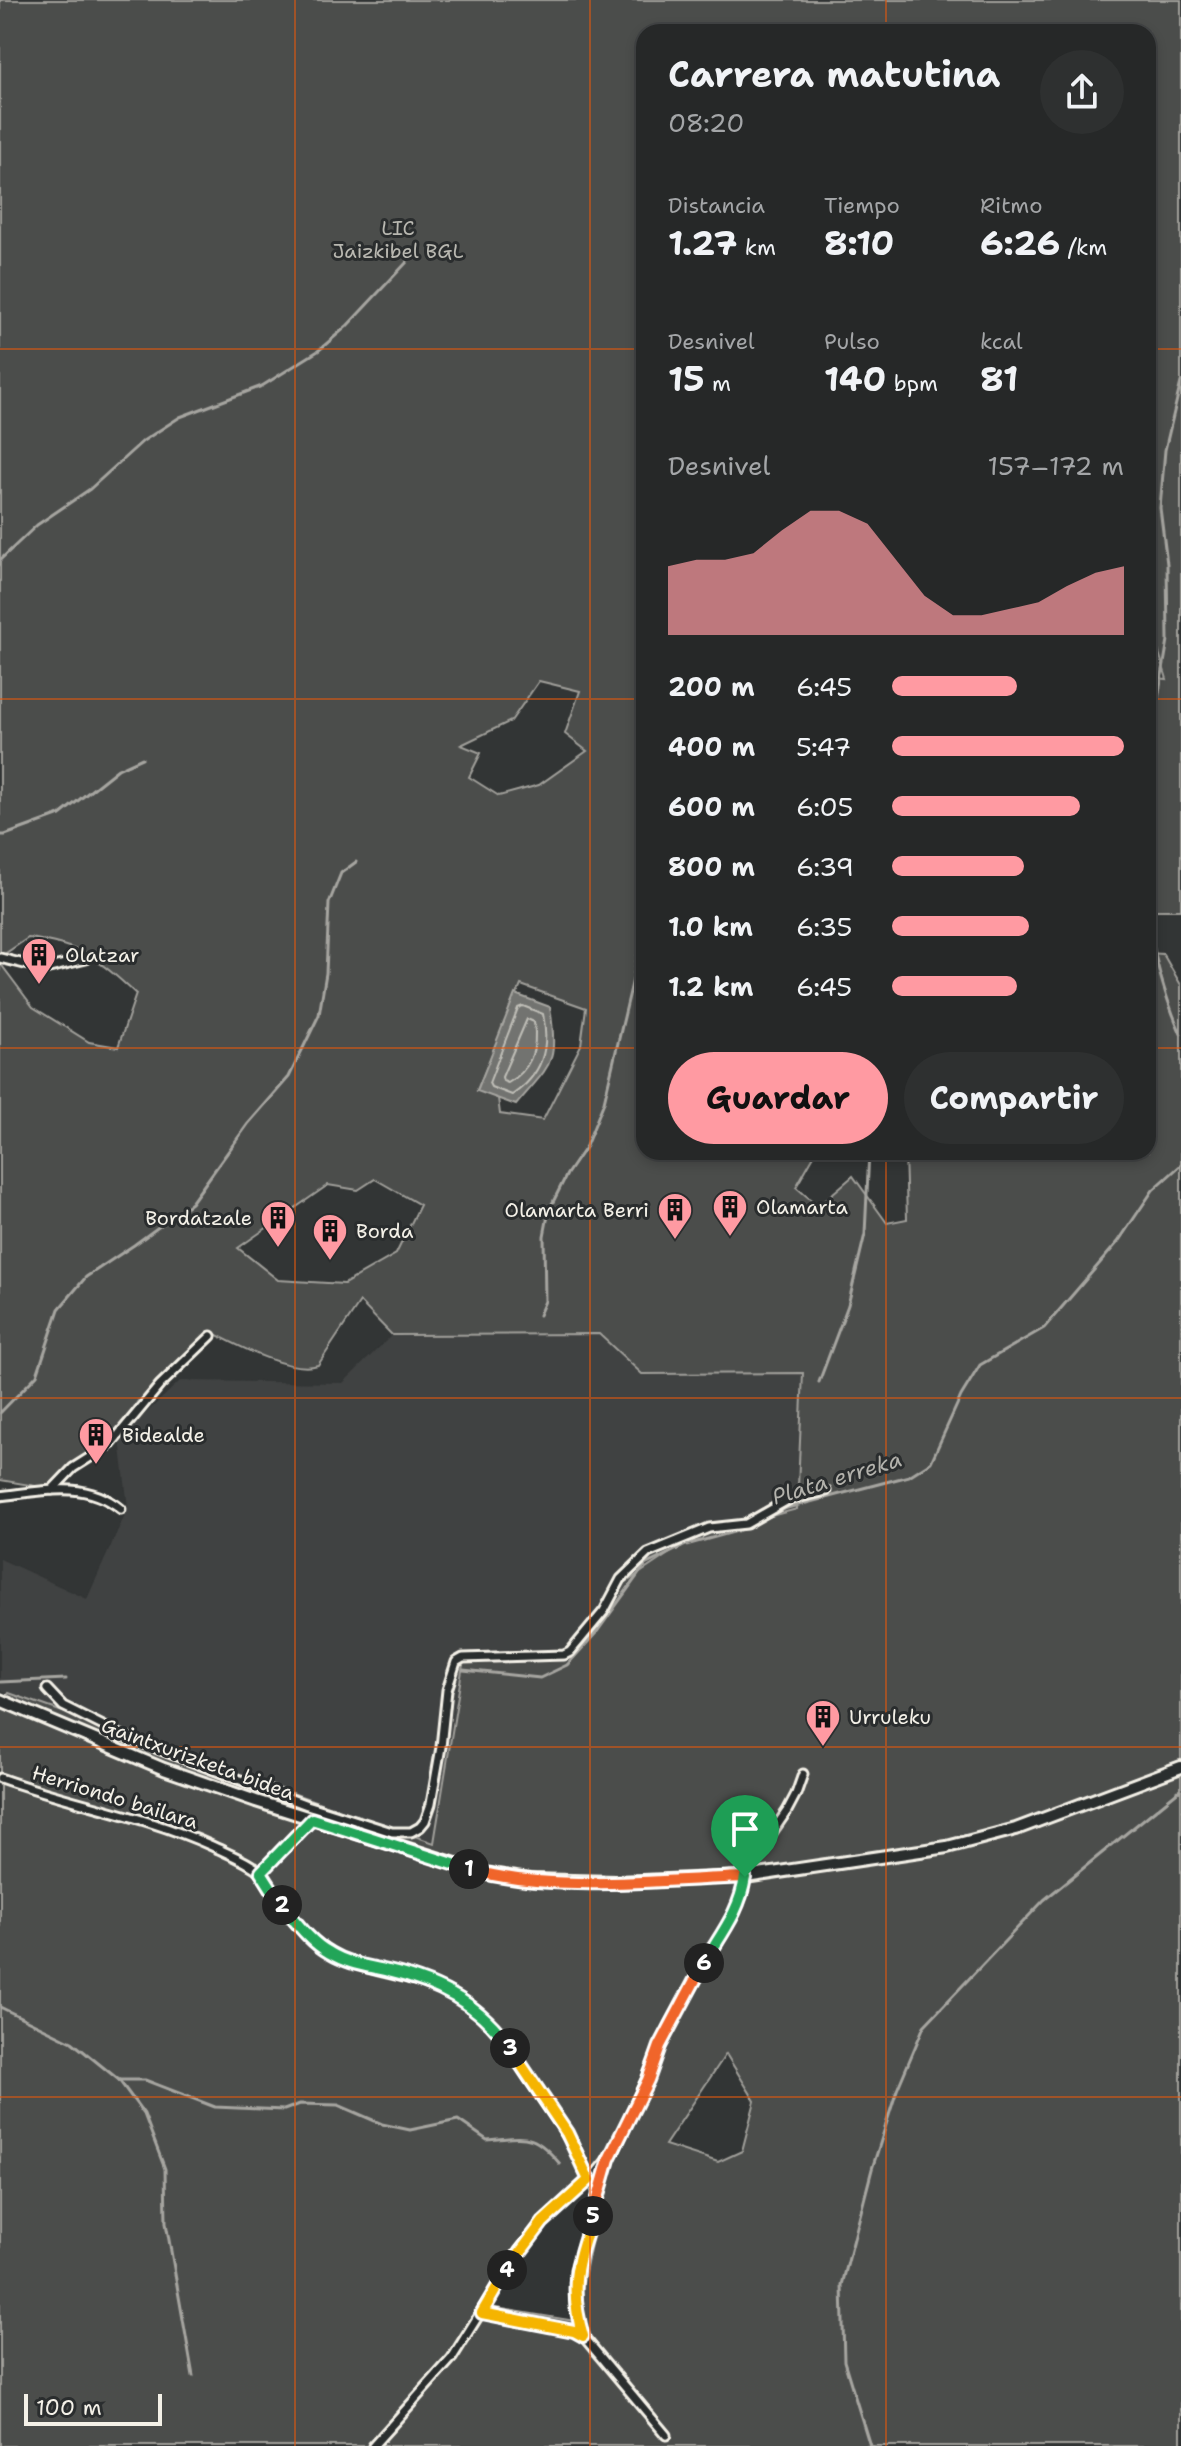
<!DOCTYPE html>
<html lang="es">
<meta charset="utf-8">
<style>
:root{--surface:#262828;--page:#2e3030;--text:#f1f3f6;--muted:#a4a6a8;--line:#424445;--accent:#ff9aa2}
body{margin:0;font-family:"Shantell Sans",sans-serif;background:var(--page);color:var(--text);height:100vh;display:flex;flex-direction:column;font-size:30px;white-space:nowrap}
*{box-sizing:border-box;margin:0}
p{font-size:26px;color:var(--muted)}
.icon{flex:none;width:44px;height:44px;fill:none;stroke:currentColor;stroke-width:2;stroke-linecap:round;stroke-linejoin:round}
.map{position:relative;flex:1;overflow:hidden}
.side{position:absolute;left:636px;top:24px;width:520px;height:1136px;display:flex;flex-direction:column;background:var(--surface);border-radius:24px;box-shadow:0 4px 12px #0003,0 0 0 2px var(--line)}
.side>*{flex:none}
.scale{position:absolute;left:24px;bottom:20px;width:138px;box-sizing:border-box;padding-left:8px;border:4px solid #f4f1e8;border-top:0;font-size:22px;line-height:28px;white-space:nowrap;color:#f4f1e8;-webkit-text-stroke:6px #2a2d2e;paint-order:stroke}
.pin{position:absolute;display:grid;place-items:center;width:68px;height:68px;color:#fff;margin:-82px -34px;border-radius:50% 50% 50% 0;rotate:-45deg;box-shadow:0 0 8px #0007}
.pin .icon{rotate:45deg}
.km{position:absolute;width:40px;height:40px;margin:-20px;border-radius:50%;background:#222;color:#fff;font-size:22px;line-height:40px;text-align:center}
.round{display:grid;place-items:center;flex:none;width:84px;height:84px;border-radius:42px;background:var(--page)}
.overview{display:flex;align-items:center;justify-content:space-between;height:136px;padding:0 32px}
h1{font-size:36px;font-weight:700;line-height:60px}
.metrics{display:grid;grid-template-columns:repeat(3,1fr);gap:12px;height:136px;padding:8px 32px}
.metrics div{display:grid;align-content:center}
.metrics b{font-size:34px;font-weight:700}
.metrics small{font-size:22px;font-weight:400}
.metrics p{font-size:22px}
.chart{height:224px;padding:16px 32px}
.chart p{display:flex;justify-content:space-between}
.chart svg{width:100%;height:144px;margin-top:8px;fill:var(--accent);opacity:.7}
.button{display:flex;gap:16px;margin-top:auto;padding:16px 32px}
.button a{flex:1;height:92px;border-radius:48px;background:var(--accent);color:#111;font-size:32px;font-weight:700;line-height:92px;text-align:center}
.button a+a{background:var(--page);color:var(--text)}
ul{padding:0 32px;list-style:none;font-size:26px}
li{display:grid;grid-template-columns:128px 96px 1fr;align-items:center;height:60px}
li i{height:20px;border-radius:10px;background:var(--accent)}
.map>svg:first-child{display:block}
.built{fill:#404242}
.green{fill:#4b4d4c;stroke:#a09f9a;stroke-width:2;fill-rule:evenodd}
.water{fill:#727370;stroke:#a6a5a0;stroke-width:2}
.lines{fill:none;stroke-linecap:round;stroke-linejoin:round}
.shore{stroke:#c0bfb8;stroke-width:2}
.stream{stroke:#a6a5a0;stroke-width:3}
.minor-casing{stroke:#f4f1e8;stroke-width:13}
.secondary-casing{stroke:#f4f1e8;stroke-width:16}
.minor{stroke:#2a2d2e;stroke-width:7}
.secondary{stroke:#2a2d2e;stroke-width:10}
.split-1-casing{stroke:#fff;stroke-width:16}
.split-2-casing{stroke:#fff;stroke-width:16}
.split-3-casing{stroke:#fff;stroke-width:16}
.split-4-casing{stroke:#fff;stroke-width:16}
.split-5-casing{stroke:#fff;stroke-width:16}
.split-6-casing{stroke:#fff;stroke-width:16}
.split-7-casing{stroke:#fff;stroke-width:16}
.split-1{stroke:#f0652b;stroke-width:10}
.split-2{stroke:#22a559;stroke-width:10}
.split-3{stroke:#22a559;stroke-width:10}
.split-4{stroke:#f5b400;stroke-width:10}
.split-5{stroke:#f5b400;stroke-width:10}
.split-6{stroke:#f0652b;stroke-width:10}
.split-7{stroke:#22a559;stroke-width:10}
.grid{fill:none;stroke:#e8590c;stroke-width:2;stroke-opacity:0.55}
.labels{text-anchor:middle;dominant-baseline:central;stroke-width:6;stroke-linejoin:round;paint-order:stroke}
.park-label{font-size:20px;fill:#b9b8b1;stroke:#2a2d2e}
.poi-label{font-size:20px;fill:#f4f1e8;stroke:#2a2d2e;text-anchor:start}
.street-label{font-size:20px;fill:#f4f1e8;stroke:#2a2d2e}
.water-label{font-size:22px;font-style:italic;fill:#b3b2ac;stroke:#2a2d2e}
</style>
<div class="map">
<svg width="1181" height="2446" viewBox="0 0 1181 2446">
<rect width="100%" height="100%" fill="#323535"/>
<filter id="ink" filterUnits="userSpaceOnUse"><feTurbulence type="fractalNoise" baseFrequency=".0125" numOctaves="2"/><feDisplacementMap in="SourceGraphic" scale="16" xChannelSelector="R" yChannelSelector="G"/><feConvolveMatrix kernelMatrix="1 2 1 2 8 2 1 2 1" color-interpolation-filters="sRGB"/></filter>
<g filter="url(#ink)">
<polygon class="built" points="599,1334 642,1374 803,1372 797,1509 693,1537 625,1583 596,1634 564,1656 464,1658 434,1844 0,1690 0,1559 87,1599 128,1508 120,1438 180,1381 343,1383 392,1335"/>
<path class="green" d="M0 0H1181V910H1151L1148 919V677L1167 679 1148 617V32H644V1152H816L796 1187 818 1206 853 1176 887 1223 907 1219 905 1152H1148V953L1163 954 1181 985V2446H0V1706L9 1693 434 1843 464 1658 564 1656 596 1633 625 1583 694 1537 797 1509 803 1373 642 1374 599 1334 392 1335 360 1302 318 1365C291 1374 238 1346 213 1333L143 1401H138L132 1410V1415L111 1440 72 1466 47 1488 0 1480V963L33 1007 89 1042 118 1047 136 994C97 958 81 945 28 938L0 957ZM539 681 580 691 565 734 587 751 539 785 499 796 469 777 481 753 461 745 511 721ZM521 985 586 1008 581 1045 543 1120 500 1114 498 1098 477 1090ZM375 1179 420 1205 396 1254 344 1284 278 1280 238 1248 328 1185 358 1190ZM726 2054 755 2101 742 2151 718 2162 665 2145ZM589 2186 598 2210 575 2321 489 2307 533 2233Z"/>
<path class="water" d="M515 994 550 1007C559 1065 551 1063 516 1105L477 1091Z"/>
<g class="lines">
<g class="shore">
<path d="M523 1006 543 1014C550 1049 542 1075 512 1095L491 1087 489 1083 518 1008Z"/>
<path d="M527 1019 534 1022C538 1048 531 1070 508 1083L503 1081 502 1077Z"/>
</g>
<g class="stream">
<polyline points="0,560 37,525 90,489 143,441 180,417 262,386 318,351 347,326 407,262"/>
<polyline points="1148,757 1168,640 1167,564 1160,508 1165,450 1181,382"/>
<polyline points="1148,808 1152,846 1148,879"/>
<polyline points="0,835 5,835 60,815 118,769 142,758"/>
<path d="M1148 916C1154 958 1164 995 1181 1034"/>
<polyline points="539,1315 545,1301 544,1236 549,1210 567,1174 586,1146 604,1102 633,979 644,918"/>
<polyline points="819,1382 848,1305 865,1234 869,1152"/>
<polyline points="0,1413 37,1375 59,1309 86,1277 134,1245 191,1203 248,1124 289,1077 319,1015 326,973 329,903 341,873 356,862"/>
<polyline points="463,1670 540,1678 567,1665 596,1633 645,1565 686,1545 737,1531 787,1508 909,1476 931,1462 961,1396 980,1365 1044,1328 1118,1242 1153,1190 1181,1165"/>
<polyline points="0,1682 66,1679"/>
<polyline points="0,2007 72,2042 119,2080 144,2114 165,2169 166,2223 193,2376"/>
<path d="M119 2080H145L215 2107 284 2110 300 2104 338 2105 382 2124 410 2130 458 2120 487 2140C525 2137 533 2131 560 2164"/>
<polyline points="870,2446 844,2361 842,2285 872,2169 897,2090 924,2026 1044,1900 1181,1789"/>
</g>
<defs>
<g id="minor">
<polyline points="0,958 45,969 86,959"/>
<polyline points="52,1490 73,1468 111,1444 160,1385 211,1336"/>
<path d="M0 1496C43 1491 85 1480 121 1509"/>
<polyline points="47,1689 63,1706 123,1736 307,1805 392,1832 411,1832 420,1827 425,1821 431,1804 441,1747 447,1690 456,1662 463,1658 564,1655 570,1652 604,1611 621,1579 648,1553 709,1528 746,1524 788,1500 826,1491"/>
<path d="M0 1778C70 1803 144 1815 212 1846 229 1854 246 1860 261 1872"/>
<path d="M312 1819 261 1872C281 1911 312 1950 355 1964 390 1976 426 1978 459 1998 494 2019 510 2052 533 2085 554 2117 576 2144 589 2180"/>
<polyline points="482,2313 574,2331 583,2336 666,2435"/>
<polyline points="583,2336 575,2308 575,2270 609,2161"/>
<polyline points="373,2446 452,2358 519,2251 543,2222 597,2172 615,2150 670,2025 735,1912 742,1895 747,1869 787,1811 796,1794 803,1774"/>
</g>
<polyline id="secondary" points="0,1700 164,1769 256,1801 484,1873 529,1880 617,1882 745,1877 947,1847 1016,1829 1181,1767"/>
</defs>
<use href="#minor" class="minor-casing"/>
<use href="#secondary" class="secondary-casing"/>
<use href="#minor" class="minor"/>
<use href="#secondary" class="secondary"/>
</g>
</g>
<g class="lines" filter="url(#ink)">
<defs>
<path id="split-1" d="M469 1869C548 1893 662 1880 745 1877"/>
<polyline id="split-2" points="282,1905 261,1872 312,1819 469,1869"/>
<path id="split-3" d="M282 1905C296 1922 310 1942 330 1953 348 1964 368 1966 388 1971 437 1982 482 2005 510 2048"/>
<polyline id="split-4" points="507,2270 543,2222 589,2180 567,2133 510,2048"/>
<path id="split-5" d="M507 2270 482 2313 574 2331 583 2336C569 2289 576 2261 593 2216"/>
<polyline id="split-6" points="593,2216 609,2159 648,2080 660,2046 704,1963"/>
<path id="split-7" d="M704 1963C721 1934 740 1912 745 1877"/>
</defs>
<use href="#split-1" class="split-1-casing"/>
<use href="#split-2" class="split-2-casing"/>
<use href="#split-3" class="split-3-casing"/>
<use href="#split-4" class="split-4-casing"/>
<use href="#split-5" class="split-5-casing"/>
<use href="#split-6" class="split-6-casing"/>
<use href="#split-7" class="split-7-casing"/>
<use href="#split-1" class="split-1"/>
<use href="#split-2" class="split-2"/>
<use href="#split-3" class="split-3"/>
<use href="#split-4" class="split-4"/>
<use href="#split-5" class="split-5"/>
<use href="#split-6" class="split-6"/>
<use href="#split-7" class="split-7"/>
</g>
<path class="grid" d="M295 0V2446M590 0V2446M886 0V32M0 349H644M1148 349H1181M0 699H644M1148 699H1181M0 1048H644M1148 1048H1181M886 1152V2446M0 1398H1181M0 1747H1181M0 2097H1181"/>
<defs>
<symbol id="building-pin" viewBox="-11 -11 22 30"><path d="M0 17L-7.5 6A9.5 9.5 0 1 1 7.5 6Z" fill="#ff9aa2" stroke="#2a2d2e"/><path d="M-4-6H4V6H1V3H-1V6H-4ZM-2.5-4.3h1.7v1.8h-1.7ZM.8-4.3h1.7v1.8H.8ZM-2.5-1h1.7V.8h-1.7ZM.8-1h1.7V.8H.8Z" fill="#111"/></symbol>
</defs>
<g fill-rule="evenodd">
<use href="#building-pin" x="19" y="935" width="40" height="54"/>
<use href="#building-pin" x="710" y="1187" width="40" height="54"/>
<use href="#building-pin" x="655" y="1190" width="40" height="54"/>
<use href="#building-pin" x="258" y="1198" width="40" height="54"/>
<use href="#building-pin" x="310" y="1211" width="40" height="54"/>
<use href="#building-pin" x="76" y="1415" width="40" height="54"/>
<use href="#building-pin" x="803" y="1697" width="40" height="54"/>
</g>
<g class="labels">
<g class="park-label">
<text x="398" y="228">LIC<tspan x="398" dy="23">Jaizkibel BGL</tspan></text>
</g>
<g class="poi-label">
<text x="65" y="955">Olatzar</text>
<text x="756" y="1207">Olamarta</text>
<text x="649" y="1210" text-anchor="end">Olamarta Berri</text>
<text x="252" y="1218" text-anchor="end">Bordatzale</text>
<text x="356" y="1231">Borda</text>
<text x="122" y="1435">Bidealde</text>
<text x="849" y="1717">Urruleku</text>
</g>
<g class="street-label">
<text transform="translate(198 1759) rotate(20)">Gaintxurizketa bidea</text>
<text transform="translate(115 1797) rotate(17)">Herriondo bailara</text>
</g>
<g class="water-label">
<text transform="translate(837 1478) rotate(-17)">Plata erreka</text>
</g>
</g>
</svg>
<div class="scale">100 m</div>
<div class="pin" style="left:745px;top:1877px;background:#1e9e55"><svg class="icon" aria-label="arrive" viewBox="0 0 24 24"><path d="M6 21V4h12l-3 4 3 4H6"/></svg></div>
<b class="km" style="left:469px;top:1869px">1</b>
<b class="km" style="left:282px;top:1905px">2</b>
<b class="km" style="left:510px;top:2048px">3</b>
<b class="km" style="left:507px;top:2270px">4</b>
<b class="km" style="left:593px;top:2216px">5</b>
<b class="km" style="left:704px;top:1963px">6</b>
<section class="side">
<div class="overview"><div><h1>Carrera matutina</h1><p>08:20</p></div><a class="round"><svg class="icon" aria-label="share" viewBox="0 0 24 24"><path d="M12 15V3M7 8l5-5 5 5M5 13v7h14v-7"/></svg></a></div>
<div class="metrics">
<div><p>Distancia</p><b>1.27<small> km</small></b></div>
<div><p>Tiempo</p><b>8:10</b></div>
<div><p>Ritmo</p><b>6:26<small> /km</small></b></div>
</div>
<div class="metrics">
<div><p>Desnivel</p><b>15<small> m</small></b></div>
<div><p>Pulso</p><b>140<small> bpm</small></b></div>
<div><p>kcal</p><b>81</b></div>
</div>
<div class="chart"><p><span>Desnivel</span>157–172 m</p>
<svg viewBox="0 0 160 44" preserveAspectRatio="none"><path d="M0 44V23L10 21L20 21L30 19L40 12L50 6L60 6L70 10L80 21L90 32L100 38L110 38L120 36L130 34L140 29L150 25L160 23V44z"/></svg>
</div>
<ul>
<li><b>200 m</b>6:45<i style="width:54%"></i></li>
<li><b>400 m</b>5:47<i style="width:100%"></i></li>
<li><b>600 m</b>6:05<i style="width:81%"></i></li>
<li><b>800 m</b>6:39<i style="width:57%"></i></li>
<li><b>1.0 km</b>6:35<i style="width:59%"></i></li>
<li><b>1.2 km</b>6:45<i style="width:54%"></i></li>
</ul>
<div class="button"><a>Guardar</a><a>Compartir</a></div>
</section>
</div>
